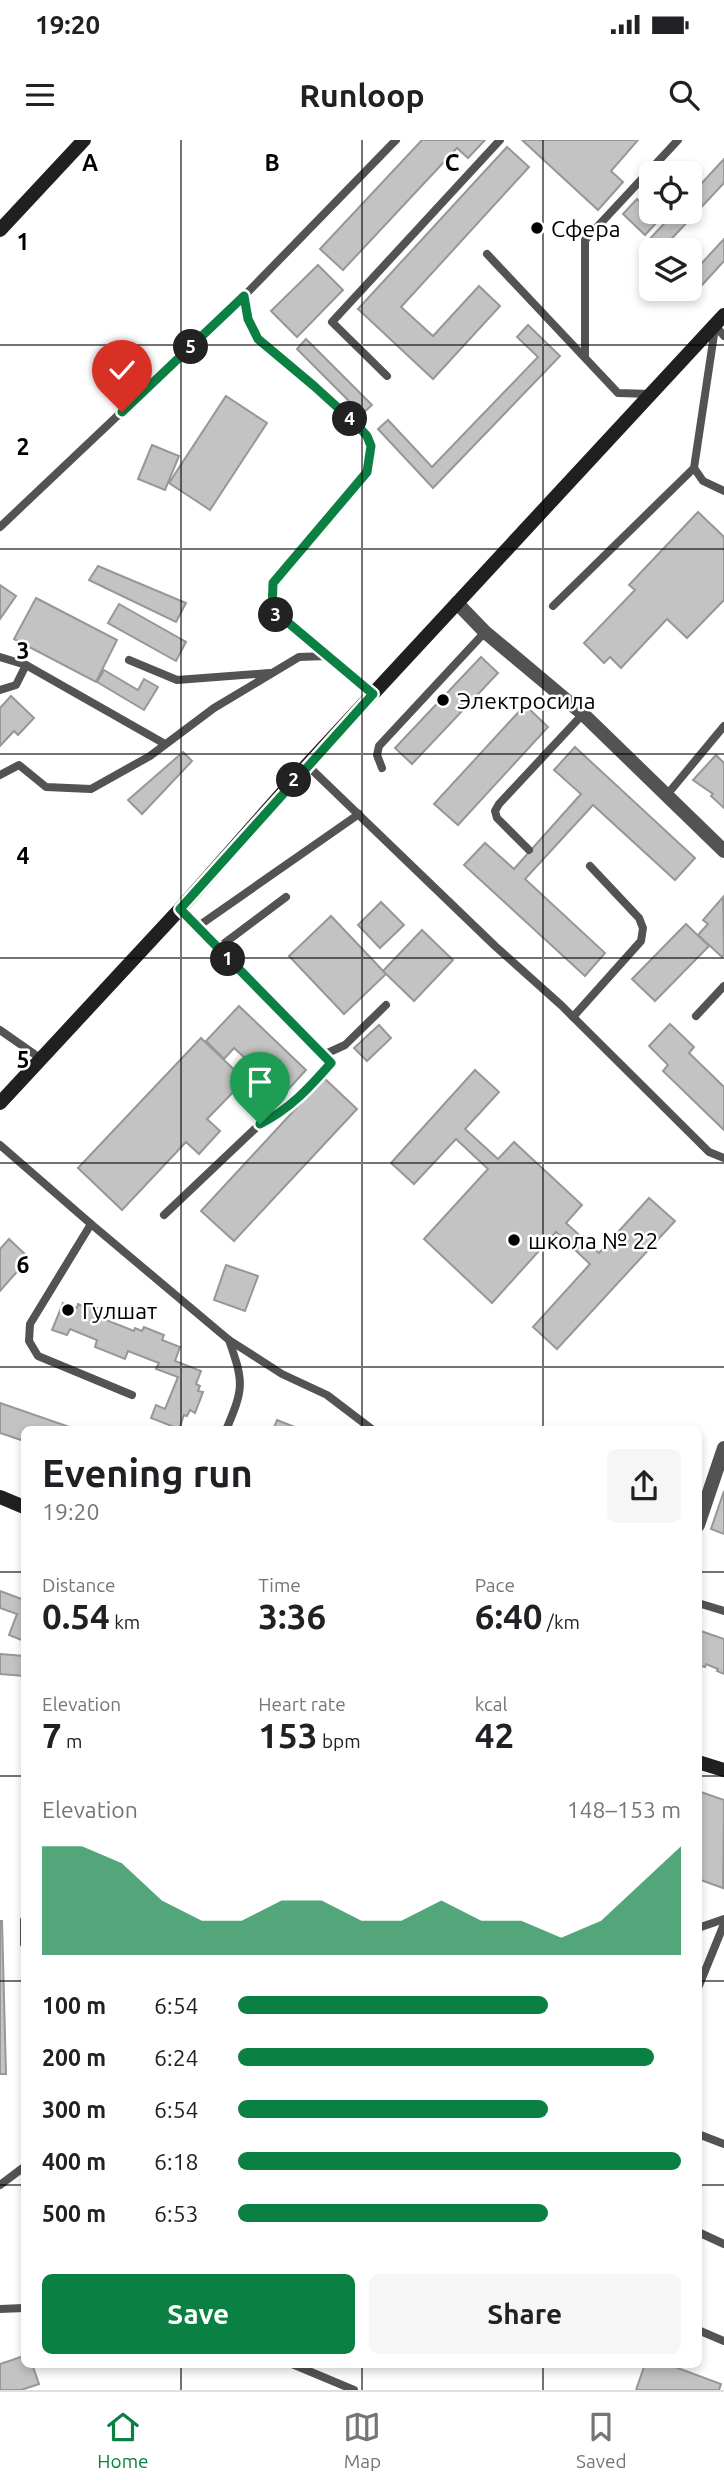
<!DOCTYPE html>
<meta charset="utf-8">
<style>
:root{--surface:#fff;--page:#f6f6f6;--text:#202124;--muted:#757577;--line:#e0e0e0;--accent:#0b8043}
body{margin:0;font-family:Ubuntu,sans-serif;background:var(--page);color:var(--text);height:100vh;display:flex;flex-direction:column;font-size:26px;white-space:nowrap}
*{box-sizing:border-box;margin:0}
p{font-size:23px;color:var(--muted)}
.icon{flex:none;width:38px;height:38px;fill:none;stroke:currentColor;stroke-width:2;stroke-linecap:round;stroke-linejoin:round}
.map{position:relative;flex:1;overflow:hidden}
.details{position:absolute;left:21px;top:1286px;width:681px;height:942px;display:flex;flex-direction:column;background:var(--surface);border-radius:10px;box-shadow:0 4px 10px #0003}
.details>*{flex:none}
.buttons{position:absolute;left:639px;top:21px;display:grid;gap:14px}
.buttons a{display:grid;place-items:center;width:63px;height:63px;border-radius:10px;background:var(--surface);box-shadow:0 4px 10px #0003;font-size:35px}
.pin{position:absolute;display:grid;place-items:center;width:60px;height:60px;color:#fff;margin:-72px -30px;border-radius:50% 50% 50% 0;rotate:-45deg;box-shadow:0 0 7px #0007}
.pin .icon{rotate:45deg}
.km{position:absolute;width:35px;height:35px;margin:-18px;border-radius:50%;background:#222;color:#fff;font-size:19px;line-height:35px;text-align:center}
.round{display:grid;place-items:center;flex:none;width:74px;height:74px;border-radius:10px;background:var(--page)}
.headline{display:flex;align-items:center;justify-content:space-between;height:119px;padding:0 21px}
h1{font-size:38px;font-weight:600;line-height:52px}
.metrics{display:grid;grid-template-columns:repeat(3,1fr);gap:10px;height:119px;padding:7px 21px}
.metrics div{display:grid;align-content:center}
.metrics b{font-size:35px;font-weight:600}
.metrics small{font-size:19px;font-weight:400}
.metrics p{font-size:19px}
.chart{height:196px;padding:14px 21px}
.chart p{display:flex;justify-content:space-between}
.chart svg{width:100%;height:126px;margin-top:7px;fill:var(--accent);opacity:.7}
.cta{display:flex;gap:14px;margin-top:auto;padding:14px 21px}
.cta a{flex:1;height:80px;border-radius:10px;background:var(--accent);color:#fff;font-size:28px;font-weight:600;line-height:80px;text-align:center}
.cta a+a{background:var(--page);color:var(--text)}
ul{padding:0 21px;list-style:none;font-size:23px}
li{display:grid;grid-template-columns:112px 84px 1fr;align-items:center;height:52px}
li i{height:18px;border-radius:9px;background:var(--accent)}
.status{display:flex;justify-content:space-between;align-items:center;height:49px;padding:0 35px;background:var(--surface);direction:ltr}
.status svg{height:19px;fill:currentColor}
header{display:flex;justify-content:space-between;align-items:center;height:91px;padding:0 21px;background:var(--surface);font-size:32px;font-weight:600}
.dock{display:flex;justify-content:space-around;align-items:center;height:98px;border-top:2px solid var(--line);background:var(--surface);font-size:19px;color:var(--muted)}
.dock a{display:grid;justify-items:center;gap:4px}
.dock .active{color:var(--accent)}
.map>svg:first-child{display:block}
.building{fill:#c3c3c3;stroke:#979797;stroke-width:2}
.lines{fill:none;stroke-linecap:round;stroke-linejoin:round}
.lane{stroke:#535353;stroke-width:8}
.street{stroke:#535353;stroke-width:14}
.secondary{stroke:#202020;stroke-width:14}
.route-casing{stroke:#fff;stroke-width:14}
.route{stroke:#0b8043;stroke-width:9}
.grid{fill:none;stroke:#000;stroke-width:2;stroke-opacity:0.55}
.poi-dot{fill:#000;stroke:#fff;stroke-width:2.5}
.labels{text-anchor:middle;dominant-baseline:central;stroke-width:5;stroke-linejoin:round;paint-order:stroke}
.poi-label{font-size:23px;fill:#000;stroke:#fff;text-anchor:start}
.grid-label{font-size:23px;text-anchor:middle;font-weight:bold;fill:#000;stroke:#fff;stroke-width:5;stroke-linejoin:round;paint-order:stroke}
</style>
<div class="status"><b>19:20</b><svg viewBox="0 0 49 12"><path d="M0 12V9h3v3zM5 12V6h3v6zM10 12V3h3v9zM15 12V0h3v12zM26 1h20v11H26zM47 4h2v5h-2z"/></svg></div>
<header><svg class="icon" aria-label="menu" viewBox="0 0 24 24"><path d="M4 6h16M4 12h16M4 18h16"/></svg>Runloop<svg class="icon" aria-label="search" viewBox="0 0 24 24"><circle cx="10" cy="10" r="6"/><path d="M15 15l6 6"/></svg></header>
<div class="map">
<svg width="724" height="2250" viewBox="0 0 724 2250">
<rect width="100%" height="100%" fill="#fff"/>
<g class="building">
<polygon points="422,0 485,0 468,18 457,8 343,130 320,109"/>
<polygon points="522,0 638,0 611,31 623,42 598,70"/>
<polygon points="507,7 529,27 401,167 433,196 479,146 500,166 433,239 358,169"/>
<polygon points="724,19 724,43 661,110 652,110 645,104 675,72 690,72 690,56"/>
<polygon points="637,59 659,80 645,95 623,74"/>
<polygon points="724,99 724,121 692,156 684,149 690,149 690,136"/>
<polygon points="318,125 343,150 297,197 271,171"/>
<polygon points="528,185 560,216 433,348 378,289 388,280 432,327 538,217 517,197"/>
<polygon points="306,199 372,265 362,274 297,209"/>
<polygon points="226,256 267,283 210,370 169,343"/>
<polygon points="152,305 179,316 165,350 138,339"/>
<polygon points="698,372 724,397 724,460 687,498 667,479 621,528 610,517 604,523 584,503 635,450 629,445"/>
<polygon points="98,426 186,463 176,482 89,440"/>
<polygon points="0,445 16,456 0,479"/>
<polygon points="36,458 117,500 96,542 14,499"/>
<polygon points="119,464 186,502 176,521 108,483"/>
<polygon points="481,517 498,533 412,624 395,608"/>
<polygon points="104,530 138,550 144,539 158,547 144,570 97,542"/>
<polygon points="11,556 34,578 18,595 14,591 0,606 0,568"/>
<polygon points="525,565 548,587 458,685 434,664"/>
<polygon points="575,607 695,718 675,740 593,665 525,739 605,813 585,836 464,725 485,703 514,729 581,654 554,630"/>
<polygon points="183,612 192,621 142,674 128,660"/>
<polygon points="716,615 724,623 724,668 711,656 713,654 693,640"/>
<polygon points="723,757 724,814 722,817 698,795 708,784 703,780"/>
<polygon points="381,762 404,785 380,808 358,785"/>
<polygon points="331,776 386,834 344,874 289,816"/>
<polygon points="686,784 709,806 655,861 632,839"/>
<polygon points="422,790 453,820 414,861 383,831"/>
<polygon points="239,866 306,930 284,954 234,908 224,919 206,901"/>
<polygon points="670,884 694,907 689,913 724,947 724,990 663,931 668,925 649,906"/>
<polygon points="379,885 391,898 367,921 354,908"/>
<polygon points="201,898 245,940 207,979 220,991 199,1014 186,1002 122,1070 78,1028"/>
<polygon points="475,930 499,952 465,989 498,1019 514,1002 582,1065 566,1083 599,1113 649,1058 675,1081 557,1209 533,1187 590,1124 556,1092 492,1163 424,1099 488,1029 456,999 414,1044 391,1023"/>
<polygon points="324,938 357,969 234,1101 201,1071"/>
<polygon points="9,1099 29,1118 0,1151 0,1109"/>
<polygon points="226,1125 258,1136 245,1171 214,1160"/>
<polygon points="63,1163 77,1168 78,1164 84,1167 86,1164 103,1170 101,1175 107,1177 106,1180 134,1191 135,1188 142,1191 144,1187 164,1195 162,1200 180,1207 175,1221 201,1231 196,1244 200,1246 198,1251 203,1252 195,1273 190,1270 187,1276 184,1275 179,1289 151,1278 156,1265 165,1269 178,1237 156,1229 159,1223 128,1211 125,1219 95,1207 97,1200 70,1189 67,1195 52,1190"/>
<polygon points="0,1263 78,1290 24,1290 24,1301 0,1293"/>
<polygon points="277,1280 302,1290 273,1290"/>
<polygon points="724,1351 724,1394 711,1389"/>
<polygon points="0,1451 24,1460 24,1501 9,1495 17,1474 0,1468"/>
<polygon points="698,1490 724,1499 724,1534 717,1531 718,1529 706,1524 705,1527 698,1525"/>
<polygon points="0,1514 24,1516 24,1536 0,1534"/>
<polygon points="698,1651 724,1660 723,1748 698,1739"/>
<polygon points="0,1781 2,1781 6,1934 0,1934"/>
<polygon points="24,2216 24,2224 32,2224 39,2244 21,2250 0,2250 0,2224"/>
<polygon points="645,2224 667,2224 721,2244 719,2250 636,2250"/>
</g>
<g class="lines">
<g class="lane">
<polyline points="487,114 618,253 651,254"/>
<polyline points="244,156 248,179 258,199 314,245 358,286 367,296 371,306 367,332 273,443 272,472 285,480 326,516"/>
<polyline points="715,185 724,196"/>
<polyline points="715,188 694,328 703,341 724,351"/>
<polyline points="585,217 585,100 678,0"/>
<polyline points="387,236 332,182 500,0"/>
<polyline points="0,387 244,156 396,0"/>
<polyline points="553,466 694,328"/>
<polyline points="0,517 26,525 165,604"/>
<polyline points="129,520 177,540 269,533"/>
<polyline points="0,550 16,545 26,525"/>
<polyline points="307,625 495,806 561,865 709,1012 724,1018"/>
<polyline points="382,628 377,615 379,606 485,492"/>
<polyline points="0,635 19,625 46,647 91,649 150,616 214,568 299,517 326,516 373,554"/>
<polyline points="666,656 724,586"/>
<polyline points="529,710 497,678 495,671 499,664 583,574"/>
<polyline points="197,787 359,674"/>
<polyline points="218,808 286,757"/>
<polyline points="696,876 724,846"/>
<polyline points="573,877 641,801 643,788 639,778 590,726"/>
<polyline points="0,890 40,918"/>
<polyline points="323,915 345,905 386,865"/>
<polyline points="0,1005 91,1084 30,1184 29,1201 38,1216 132,1255"/>
<polyline points="164,1075 260,984 282,973 309,948 331,923 180,769"/>
<polyline points="91,1084 229,1200 282,1234 327,1255 373,1290"/>
<path d="M226 1290C244 1248 244 1243 229 1200"/>
<polyline points="698,1463 724,1471"/>
<polyline points="24,1780 24,1804"/>
<polyline points="698,1788 724,1779"/>
<polyline points="698,1848 724,1784"/>
<polyline points="698,1994 724,2004"/>
<polyline points="0,2045 24,2027"/>
<polyline points="698,2092 724,2104"/>
<polyline points="0,2169 24,2168"/>
<polyline points="698,2190 724,2201"/>
<polyline points="292,2224 354,2250"/>
</g>
<g class="street">
<polyline points="457,463 485,492 583,574 724,711"/>
<polyline points="698,1385 724,1308"/>
</g>
<g class="secondary">
<polyline points="0,90 84,0"/>
<polyline points="0,963 180,769 307,625 724,175"/>
<polyline points="0,1357 24,1367"/>
<polyline points="698,1622 724,1630"/>
</g>
</g>
<g class="lines">
<defs>
<path id="route" d="M122 272 244 156 248 179 258 199 314 246 358 286 367 296 371 306 367 332 273 443 272 472 285 480 373 554 180 769 331 923C309 948 290 969 260 984"/>
</defs>
<use href="#route" class="route-casing"/>
<use href="#route" class="route"/>
</g>
<path class="grid" d="M181 0V1290M362 0V1290M543 0V1290M0 205H724M0 409H724M0 614H724M0 818H724M0 1023H724M0 1227H724M0 1432H24M698 1432H724M0 1636H24M698 1636H724M0 1841H24M698 1841H724M0 2045H24M698 2045H724M181 2224V2250M362 2224V2250M543 2224V2250"/>
<g class="poi-dot">
<circle cx="537" cy="88" r="7"/>
<circle cx="443" cy="560" r="7"/>
<circle cx="514" cy="1100" r="7"/>
<circle cx="68" cy="1170" r="7"/>
</g>
<g class="labels">
<g class="poi-label">
<text x="551" y="88">Сфера</text>
<text x="457" y="560">Электросила</text>
<text x="528" y="1100">школа № 22</text>
<text x="82" y="1170">Гулшат</text>
</g>
</g>
<g class="grid-label">
<text x="90" y="31">A</text>
<text x="272" y="31">B</text>
<text x="452" y="31">C</text>
<text x="23" y="110">1</text>
<text x="23" y="315">2</text>
<text x="23" y="519">3</text>
<text x="23" y="724">4</text>
<text x="23" y="928">5</text>
<text x="23" y="1133">6</text>
</g>
</svg>
<div class="buttons">
<a><svg class="icon" aria-label="locate" viewBox="0 0 24 24"><circle cx="12" cy="12" r="6"/><path d="M12 2v4M12 18v4M2 12h4M18 12h4"/></svg></a>
<a><svg class="icon" aria-label="layers" viewBox="0 0 24 24"><path d="M12 4l9 5-9 5-9-5zM3 14l9 5 9-5"/></svg></a>
</div>
<div class="pin" style="left:260px;top:984px;background:#1e9e55"><svg class="icon" aria-label="arrive" viewBox="0 0 24 24"><path d="M6 21V4h12l-3 4 3 4H6"/></svg></div>
<div class="pin" style="left:122px;top:272px;background:#d93025"><svg class="icon" aria-label="check" viewBox="0 0 24 24"><path d="M5 12l5 5 9-10"/></svg></div>
<b class="km" style="left:228px;top:819px">1</b>
<b class="km" style="left:294px;top:640px">2</b>
<b class="km" style="left:276px;top:475px">3</b>
<b class="km" style="left:350px;top:279px">4</b>
<b class="km" style="left:191px;top:207px">5</b>
<section class="details">
<div class="headline"><div><h1>Evening run</h1><p>19:20</p></div><a class="round"><svg class="icon" aria-label="share" viewBox="0 0 24 24"><path d="M12 15V3M7 8l5-5 5 5M5 13v7h14v-7"/></svg></a></div>
<div class="metrics">
<div><p>Distance</p><b>0.54<small> km</small></b></div>
<div><p>Time</p><b>3:36</b></div>
<div><p>Pace</p><b>6:40<small> /km</small></b></div>
</div>
<div class="metrics">
<div><p>Elevation</p><b>7<small> m</small></b></div>
<div><p>Heart rate</p><b>153<small> bpm</small></b></div>
<div><p>kcal</p><b>42</b></div>
</div>
<div class="chart"><p><span>Elevation</span>148–153 m</p>
<svg viewBox="0 0 160 44" preserveAspectRatio="none"><path d="M0 44V6L10 6L20 12L30 25L40 32L50 32L60 25L70 25L80 32L90 32L100 25L110 32L120 32L130 38L140 32L150 19L160 6V44z"/></svg>
</div>
<ul>
<li><b>100 m</b>6:54<i style="width:70%"></i></li>
<li><b>200 m</b>6:24<i style="width:94%"></i></li>
<li><b>300 m</b>6:54<i style="width:70%"></i></li>
<li><b>400 m</b>6:18<i style="width:100%"></i></li>
<li><b>500 m</b>6:53<i style="width:70%"></i></li>
</ul>
<div class="cta"><a>Save</a><a>Share</a></div>
</section>
</div>
<nav class="dock">
<a class="active"><svg class="icon" aria-label="home" viewBox="0 0 24 24"><path d="M3 11l9-7 9 7M6 9v11h12V9"/></svg>Home</a>
<a><svg class="icon" aria-label="map" viewBox="0 0 24 24"><path d="M3 6l6-2 6 2 6-2v14l-6 2-6-2-6 2zM9 4v14M15 6v14"/></svg>Map</a>
<a><svg class="icon" aria-label="saved" viewBox="0 0 24 24"><path d="M7 4h10v16l-5-4-5 4z"/></svg>Saved</a>
</nav>
